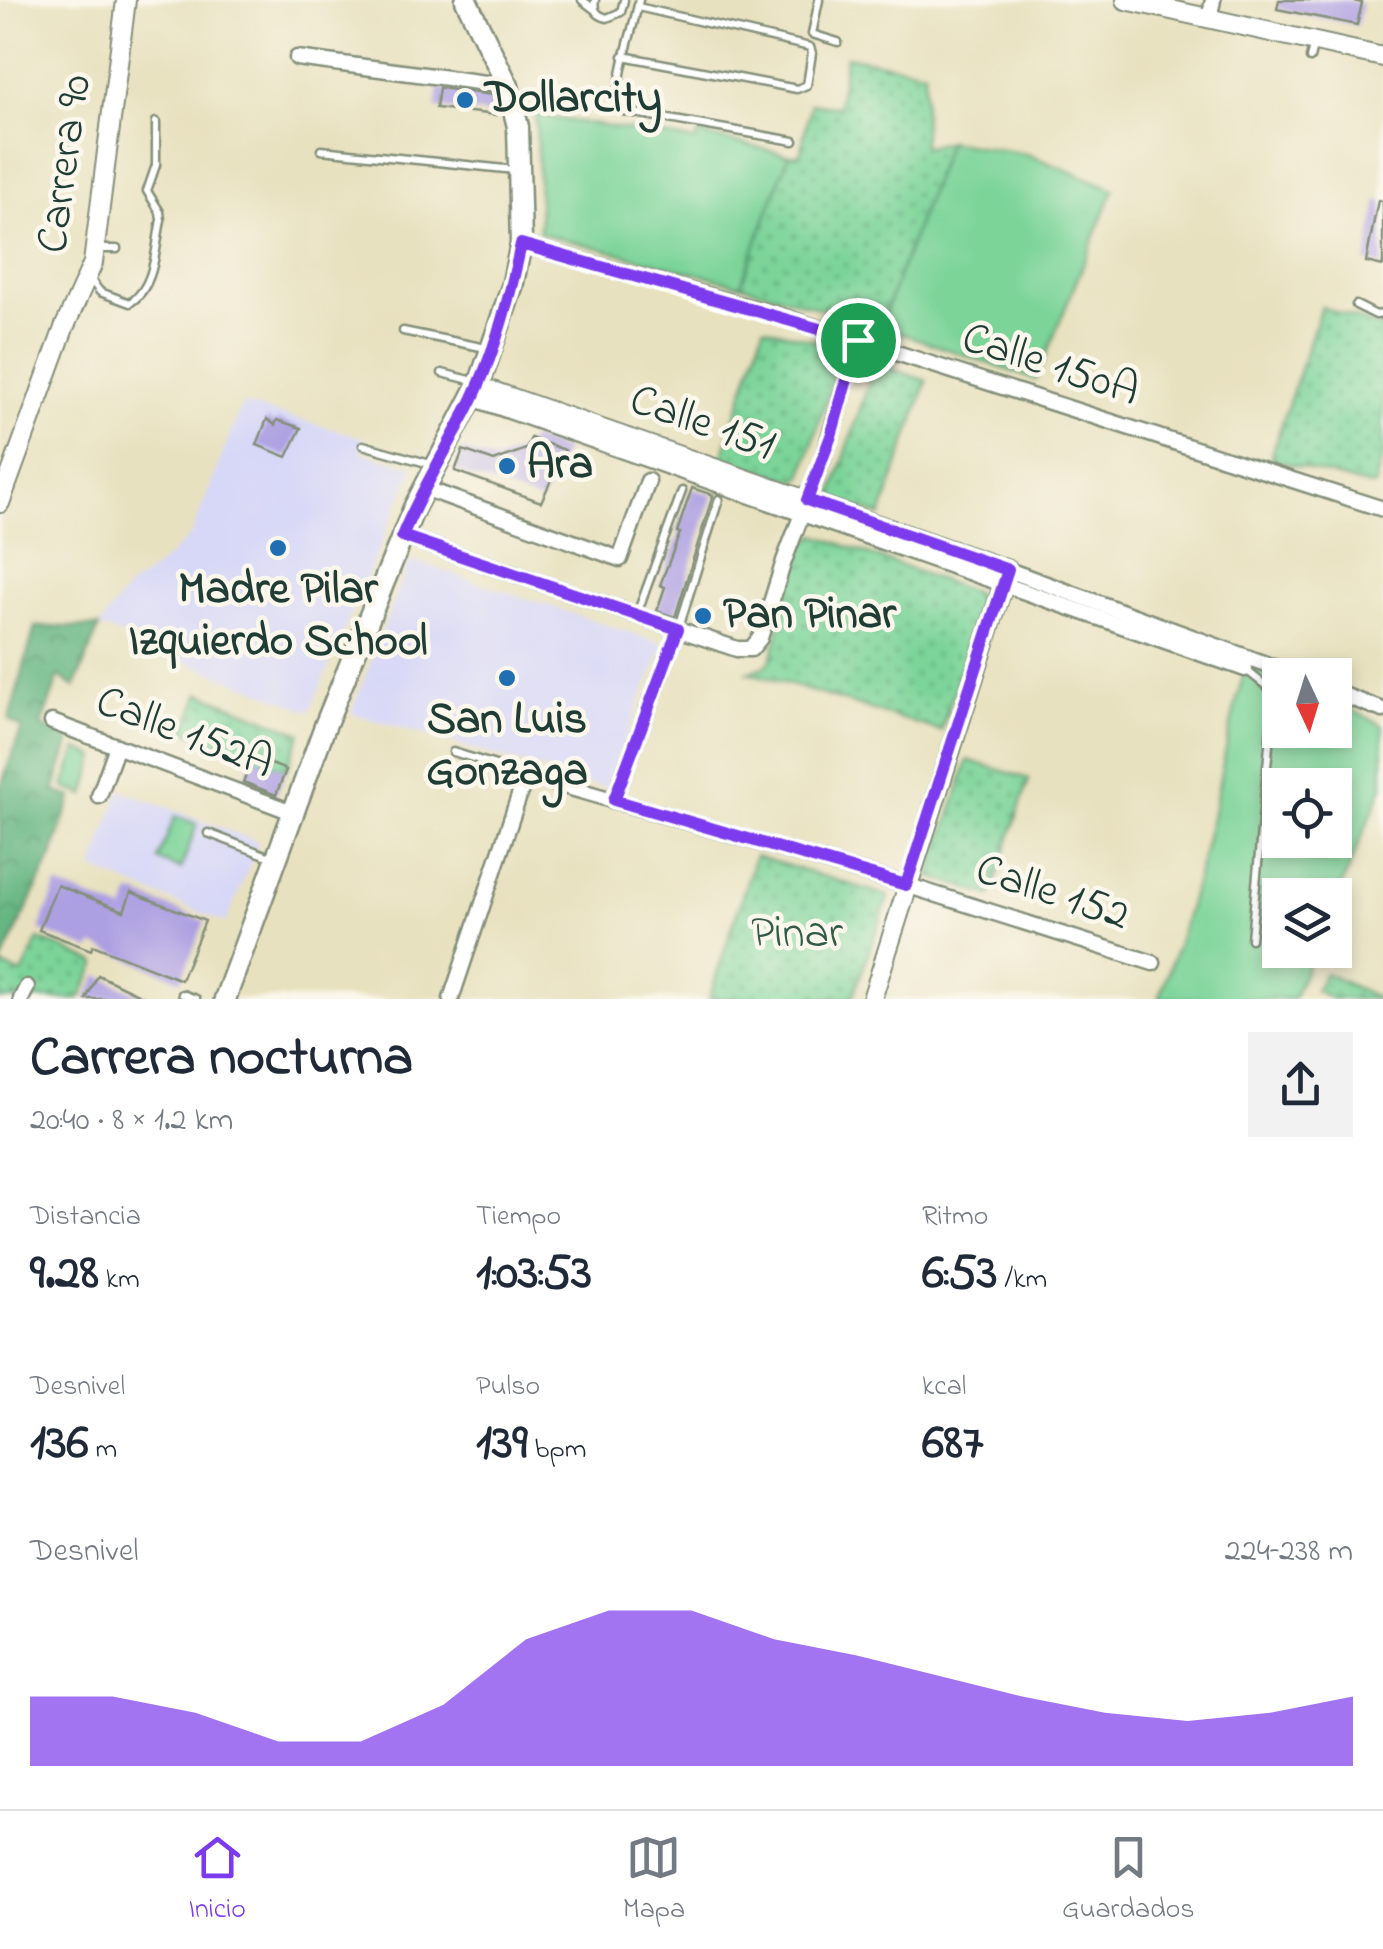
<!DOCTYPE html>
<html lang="es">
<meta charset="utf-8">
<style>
:root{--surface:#fff;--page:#f2f2f3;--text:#1f2937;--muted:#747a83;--line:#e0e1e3;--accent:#7c3aed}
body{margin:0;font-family:"Indie Flower",sans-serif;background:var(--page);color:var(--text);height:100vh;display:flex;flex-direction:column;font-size:38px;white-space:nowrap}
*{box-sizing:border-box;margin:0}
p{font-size:32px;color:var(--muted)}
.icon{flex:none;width:55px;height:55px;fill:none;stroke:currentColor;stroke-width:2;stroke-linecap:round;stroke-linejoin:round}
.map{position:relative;height:999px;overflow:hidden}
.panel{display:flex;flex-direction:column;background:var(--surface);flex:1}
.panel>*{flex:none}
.needle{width:65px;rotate:176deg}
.fabs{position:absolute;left:1262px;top:658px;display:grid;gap:20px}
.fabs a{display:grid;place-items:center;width:90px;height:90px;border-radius:0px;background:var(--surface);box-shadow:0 5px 15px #0003;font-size:50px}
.pin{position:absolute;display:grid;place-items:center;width:85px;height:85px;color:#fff;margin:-42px;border:5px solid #fff;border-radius:50%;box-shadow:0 2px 10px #0007}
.round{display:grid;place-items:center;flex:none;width:105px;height:105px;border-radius:0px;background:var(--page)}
.summary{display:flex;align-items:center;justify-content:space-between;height:170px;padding:0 30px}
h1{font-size:55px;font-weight:800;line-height:75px}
.metrics{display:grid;grid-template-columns:repeat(3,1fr);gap:15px;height:170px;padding:10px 30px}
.metrics div{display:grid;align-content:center}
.metrics b{font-size:50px;font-weight:800}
.metrics small{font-size:28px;font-weight:400}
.metrics p{font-size:28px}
.chart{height:280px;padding:20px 30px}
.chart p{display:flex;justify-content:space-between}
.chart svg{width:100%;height:180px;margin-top:10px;fill:var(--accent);opacity:.7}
.tabs{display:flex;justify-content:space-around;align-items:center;height:140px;border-top:2px solid var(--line);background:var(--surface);font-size:28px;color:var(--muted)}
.tabs a{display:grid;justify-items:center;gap:5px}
.tabs .current{color:var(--accent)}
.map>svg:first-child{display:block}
.built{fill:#d7d7f8}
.grass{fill:#7cd499;stroke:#4e8866;stroke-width:2.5;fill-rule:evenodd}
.forest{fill:url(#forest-crowns);stroke:#427a5a;stroke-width:2.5}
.park{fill:url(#park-dots);stroke:#4e8866;stroke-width:2.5}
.building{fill:#ac9fe2}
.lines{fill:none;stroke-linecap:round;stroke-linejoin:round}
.service-casing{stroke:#848f7a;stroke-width:11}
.minor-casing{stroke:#848f7a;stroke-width:19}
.tertiary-casing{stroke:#848f7a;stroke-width:22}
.secondary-casing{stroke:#848f7a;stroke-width:25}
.service{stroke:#fff;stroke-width:6}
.minor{stroke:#fff;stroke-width:14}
.tertiary{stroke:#fff;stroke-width:18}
.secondary{stroke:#fff;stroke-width:20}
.route-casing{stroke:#fff;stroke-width:20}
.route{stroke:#7c3aed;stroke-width:12}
.poi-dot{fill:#1f6fb2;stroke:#fbf7ec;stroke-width:4}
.labels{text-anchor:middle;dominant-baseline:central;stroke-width:9;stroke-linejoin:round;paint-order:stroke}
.poi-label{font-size:45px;font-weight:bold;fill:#1f3d34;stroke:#fbf7ec;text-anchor:start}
.street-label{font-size:45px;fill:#1f3d34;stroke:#fbf7ec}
.park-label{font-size:45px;fill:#325b48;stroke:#fbf7ec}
</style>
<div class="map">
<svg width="1383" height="999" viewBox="0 0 1383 999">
<defs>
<pattern id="forest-crowns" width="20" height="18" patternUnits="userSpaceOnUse" patternTransform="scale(2.5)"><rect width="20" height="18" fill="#65b681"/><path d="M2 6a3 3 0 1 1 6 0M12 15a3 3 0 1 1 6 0" fill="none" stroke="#53956a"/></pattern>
<pattern id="park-dots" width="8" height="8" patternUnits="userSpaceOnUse" patternTransform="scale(2.5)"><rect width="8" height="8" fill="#7cd499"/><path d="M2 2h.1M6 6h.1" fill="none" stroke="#65ad7e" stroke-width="1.8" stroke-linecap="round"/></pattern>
</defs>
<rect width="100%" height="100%" fill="#fbf7ec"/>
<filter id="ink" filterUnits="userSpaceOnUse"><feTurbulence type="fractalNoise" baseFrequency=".01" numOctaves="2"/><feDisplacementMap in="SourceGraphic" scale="20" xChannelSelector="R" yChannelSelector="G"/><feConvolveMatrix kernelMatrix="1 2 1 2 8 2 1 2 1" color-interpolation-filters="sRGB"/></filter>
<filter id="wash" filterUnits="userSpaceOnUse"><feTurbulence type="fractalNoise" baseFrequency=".0048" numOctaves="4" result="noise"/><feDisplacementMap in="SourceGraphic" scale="40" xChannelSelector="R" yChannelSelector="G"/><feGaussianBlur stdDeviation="2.25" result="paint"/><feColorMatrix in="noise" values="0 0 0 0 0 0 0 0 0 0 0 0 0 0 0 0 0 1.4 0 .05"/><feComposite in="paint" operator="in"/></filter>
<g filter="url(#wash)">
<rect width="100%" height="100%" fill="#e8e1bf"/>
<g class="built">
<polygon points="242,404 365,438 361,452 414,467 310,711 99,627 127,589 163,562 192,534"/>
<polygon points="410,560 664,644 605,788 351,713"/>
<polygon points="120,790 259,842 226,923 93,869"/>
</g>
<g class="grass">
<polygon points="536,115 696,141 699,134 789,155 741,285 540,233"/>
<polygon points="948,141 1027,154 1114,189 1036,380 880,326"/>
<path d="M1248 660 1280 675V730H1335V702L1383 725V787L1335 900V895H1280V950H1314L1293 999H1159C1181 938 1199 875 1213 812 1224 761 1232 710 1248 660ZM1280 785H1335V840H1280Z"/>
<polygon points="77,749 96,757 85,795 64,787"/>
<polygon points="175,816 197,824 181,869 158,860"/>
</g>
<polygon class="forest" points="35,627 99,627 75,687 59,676 41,726 71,737 54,791 72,797 52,856 0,966 0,788 22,728 9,720"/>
<g class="park">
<polygon points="846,56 925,71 923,148 948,141 880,326 741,285 789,155 800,155 811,103 838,107"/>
<polygon points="1321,307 1383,328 1383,454 1374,487 1270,459"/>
<polygon points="764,327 836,346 841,353 802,477 796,481 722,459"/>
<polygon points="875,363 927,381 881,516 831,499"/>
<polygon points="816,535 976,593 982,607 941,731 748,672 764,667 771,660 801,547"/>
<polygon points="200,693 301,733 286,770 185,730"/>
<polygon points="968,760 1029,779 991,896 930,877"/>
<polygon points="755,856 889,896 852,999 709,999"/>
<polygon points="39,939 97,963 80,999 0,999 0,965 22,974"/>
<polygon points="1325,973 1379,999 1332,999 1315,990"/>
</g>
<g id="blocks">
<g class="building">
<polygon points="1279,0 1349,0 1362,3 1357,25 1277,9"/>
<polygon points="439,88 493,95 496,115 436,108"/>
<polygon points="1378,200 1383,201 1383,266 1366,262"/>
<polygon points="267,419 275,425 277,420 301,428 287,457 257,445"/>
<polygon points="531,438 565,450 541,502 455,471 463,450 494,461 526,449"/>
<polygon points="692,488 713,495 675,617 657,611 665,587 660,585 680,533 677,532"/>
<polygon points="254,757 286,770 276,795 243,782"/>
<polygon points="57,885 124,911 131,892 205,921 181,980 93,945 91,950 39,930"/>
<polygon points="98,975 148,999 86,999"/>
</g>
</g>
</g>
<g filter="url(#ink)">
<use href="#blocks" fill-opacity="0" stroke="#848f7a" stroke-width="2.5"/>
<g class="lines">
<defs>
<g id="service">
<polyline points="582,0 594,9"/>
<path d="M595 0C593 11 597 15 607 18L621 12 624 0"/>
<path d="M639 0C632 35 618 68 618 105L623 111 794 141"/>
<polyline points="819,0 812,34 838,42"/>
<polyline points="623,56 797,89 807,85 812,53 810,47 638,7"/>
<polyline points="1310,58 1314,43"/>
<polyline points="321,150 515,170"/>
<polyline points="98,249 117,249"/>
<path d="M91 280 100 292 130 303C156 286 155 248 161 220L160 212 147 191 156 165V122"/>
<polyline points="1356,305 1376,315 1383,314"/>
<polyline points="403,331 486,348"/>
<polyline points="442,373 474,381"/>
<polyline points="363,445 430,464"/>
<polyline points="637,614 682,491"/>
<polyline points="679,627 719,499"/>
<polyline points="1246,670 1280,697"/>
<polyline points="1321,730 1329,736"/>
<polyline points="453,752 525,774"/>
<polyline points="208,833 273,858"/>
<polyline points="1251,939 1274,692"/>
<polyline points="182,994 196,999"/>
</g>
<g id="minor">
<polyline points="1209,19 1213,0"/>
<polyline points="297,58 508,86"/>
<polyline points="521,244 775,314 1383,509"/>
<polyline points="472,398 1245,669"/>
<polyline points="424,488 620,559 648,481"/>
<polyline points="402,536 737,649 751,649 760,638 784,561 823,459 858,340"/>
<polyline points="1008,570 1296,675"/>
<polyline points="1335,692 1383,710"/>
<polyline points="52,722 292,812"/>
<polyline points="99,796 117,746"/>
<polyline points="614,800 678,629"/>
<polyline points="21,999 27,987"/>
<polyline points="451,999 526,775 906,885 1153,963"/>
</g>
<g id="tertiary">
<polyline points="1126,0 1383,57"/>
<polyline points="478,386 1008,570 872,999"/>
<polyline points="0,503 64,328 93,263 126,0"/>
</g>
<polyline id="secondary" points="225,999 325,726 414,508 480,382 512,287 521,244 518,127 508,86 466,0"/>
</defs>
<use href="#service" class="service-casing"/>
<use href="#minor" class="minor-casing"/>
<use href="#tertiary" class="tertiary-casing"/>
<use href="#secondary" class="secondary-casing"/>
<use href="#service" class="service"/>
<use href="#minor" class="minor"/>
<use href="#tertiary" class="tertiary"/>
<use href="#secondary" class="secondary"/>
</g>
</g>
<g class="lines" filter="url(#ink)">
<defs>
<path id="route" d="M521 244 858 340 831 436 807 500 1008 570 906 885 614 800 678 629 402 536C422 488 450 445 473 398 496 349 510 297 521 244Z"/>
</defs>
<use href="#route" class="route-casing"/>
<use href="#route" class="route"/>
</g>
<g class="poi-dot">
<circle cx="465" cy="100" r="10"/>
<circle cx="507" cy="466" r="10"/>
<circle cx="278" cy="548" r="10"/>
<circle cx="703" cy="616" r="10"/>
<circle cx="507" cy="678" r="10"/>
</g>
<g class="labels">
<g class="poi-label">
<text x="485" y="100">Dollarcity</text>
<text x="527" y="466">Ara</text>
<text x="278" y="591" text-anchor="middle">Madre Pilar<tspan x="278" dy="52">Izquierdo School</tspan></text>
<text x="723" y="616">Pan Pinar</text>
<text x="507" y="721" text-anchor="middle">San Luis<tspan x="507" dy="52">Gonzaga</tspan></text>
</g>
<g class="street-label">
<text transform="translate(66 164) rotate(-82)">Carrera 90</text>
<text transform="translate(1050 366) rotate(18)">Calle 150A</text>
<text transform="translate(702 424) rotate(19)">Calle 151</text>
<text transform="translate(184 734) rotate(21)">Calle 152A</text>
<text transform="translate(1052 894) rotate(18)">Calle 152</text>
</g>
<g class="park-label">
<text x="797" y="935">Pinar</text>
</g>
</g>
</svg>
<div class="fabs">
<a><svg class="needle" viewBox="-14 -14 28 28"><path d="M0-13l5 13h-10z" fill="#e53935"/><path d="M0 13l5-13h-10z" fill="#747a83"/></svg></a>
<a><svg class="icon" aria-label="locate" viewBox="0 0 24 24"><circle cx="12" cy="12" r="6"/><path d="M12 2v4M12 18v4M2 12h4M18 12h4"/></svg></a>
<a><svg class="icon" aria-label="layers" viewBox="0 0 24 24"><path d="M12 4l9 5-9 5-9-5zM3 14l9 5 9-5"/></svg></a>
</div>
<div class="pin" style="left:858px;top:340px;background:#1e9e55"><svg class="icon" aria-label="arrive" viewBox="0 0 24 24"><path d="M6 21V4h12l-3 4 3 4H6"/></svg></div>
</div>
<section class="panel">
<div class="summary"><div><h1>Carrera nocturna</h1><p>20:40 · 8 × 1.2 km</p></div><a class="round"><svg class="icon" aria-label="share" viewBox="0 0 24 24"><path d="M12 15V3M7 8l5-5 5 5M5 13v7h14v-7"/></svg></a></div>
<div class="metrics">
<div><p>Distancia</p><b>9.28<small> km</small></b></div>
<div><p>Tiempo</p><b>1:03:53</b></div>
<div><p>Ritmo</p><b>6:53<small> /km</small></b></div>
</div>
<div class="metrics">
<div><p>Desnivel</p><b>136<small> m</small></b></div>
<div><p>Pulso</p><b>139<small> bpm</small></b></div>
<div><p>kcal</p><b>687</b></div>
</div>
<div class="chart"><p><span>Desnivel</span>224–238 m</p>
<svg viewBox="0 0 160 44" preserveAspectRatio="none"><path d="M0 44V27L10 27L20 31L30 38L40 38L50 29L60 13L70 6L80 6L90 13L100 17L110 22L120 27L130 31L140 33L150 31L160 27V44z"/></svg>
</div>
</section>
<nav class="tabs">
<a class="current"><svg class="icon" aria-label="home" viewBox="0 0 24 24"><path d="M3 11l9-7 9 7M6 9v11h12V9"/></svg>Inicio</a>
<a><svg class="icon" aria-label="map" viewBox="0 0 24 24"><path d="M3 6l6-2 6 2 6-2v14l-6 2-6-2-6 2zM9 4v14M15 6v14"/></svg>Mapa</a>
<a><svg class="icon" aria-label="saved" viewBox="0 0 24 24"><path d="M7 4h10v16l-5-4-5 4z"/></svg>Guardados</a>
</nav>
